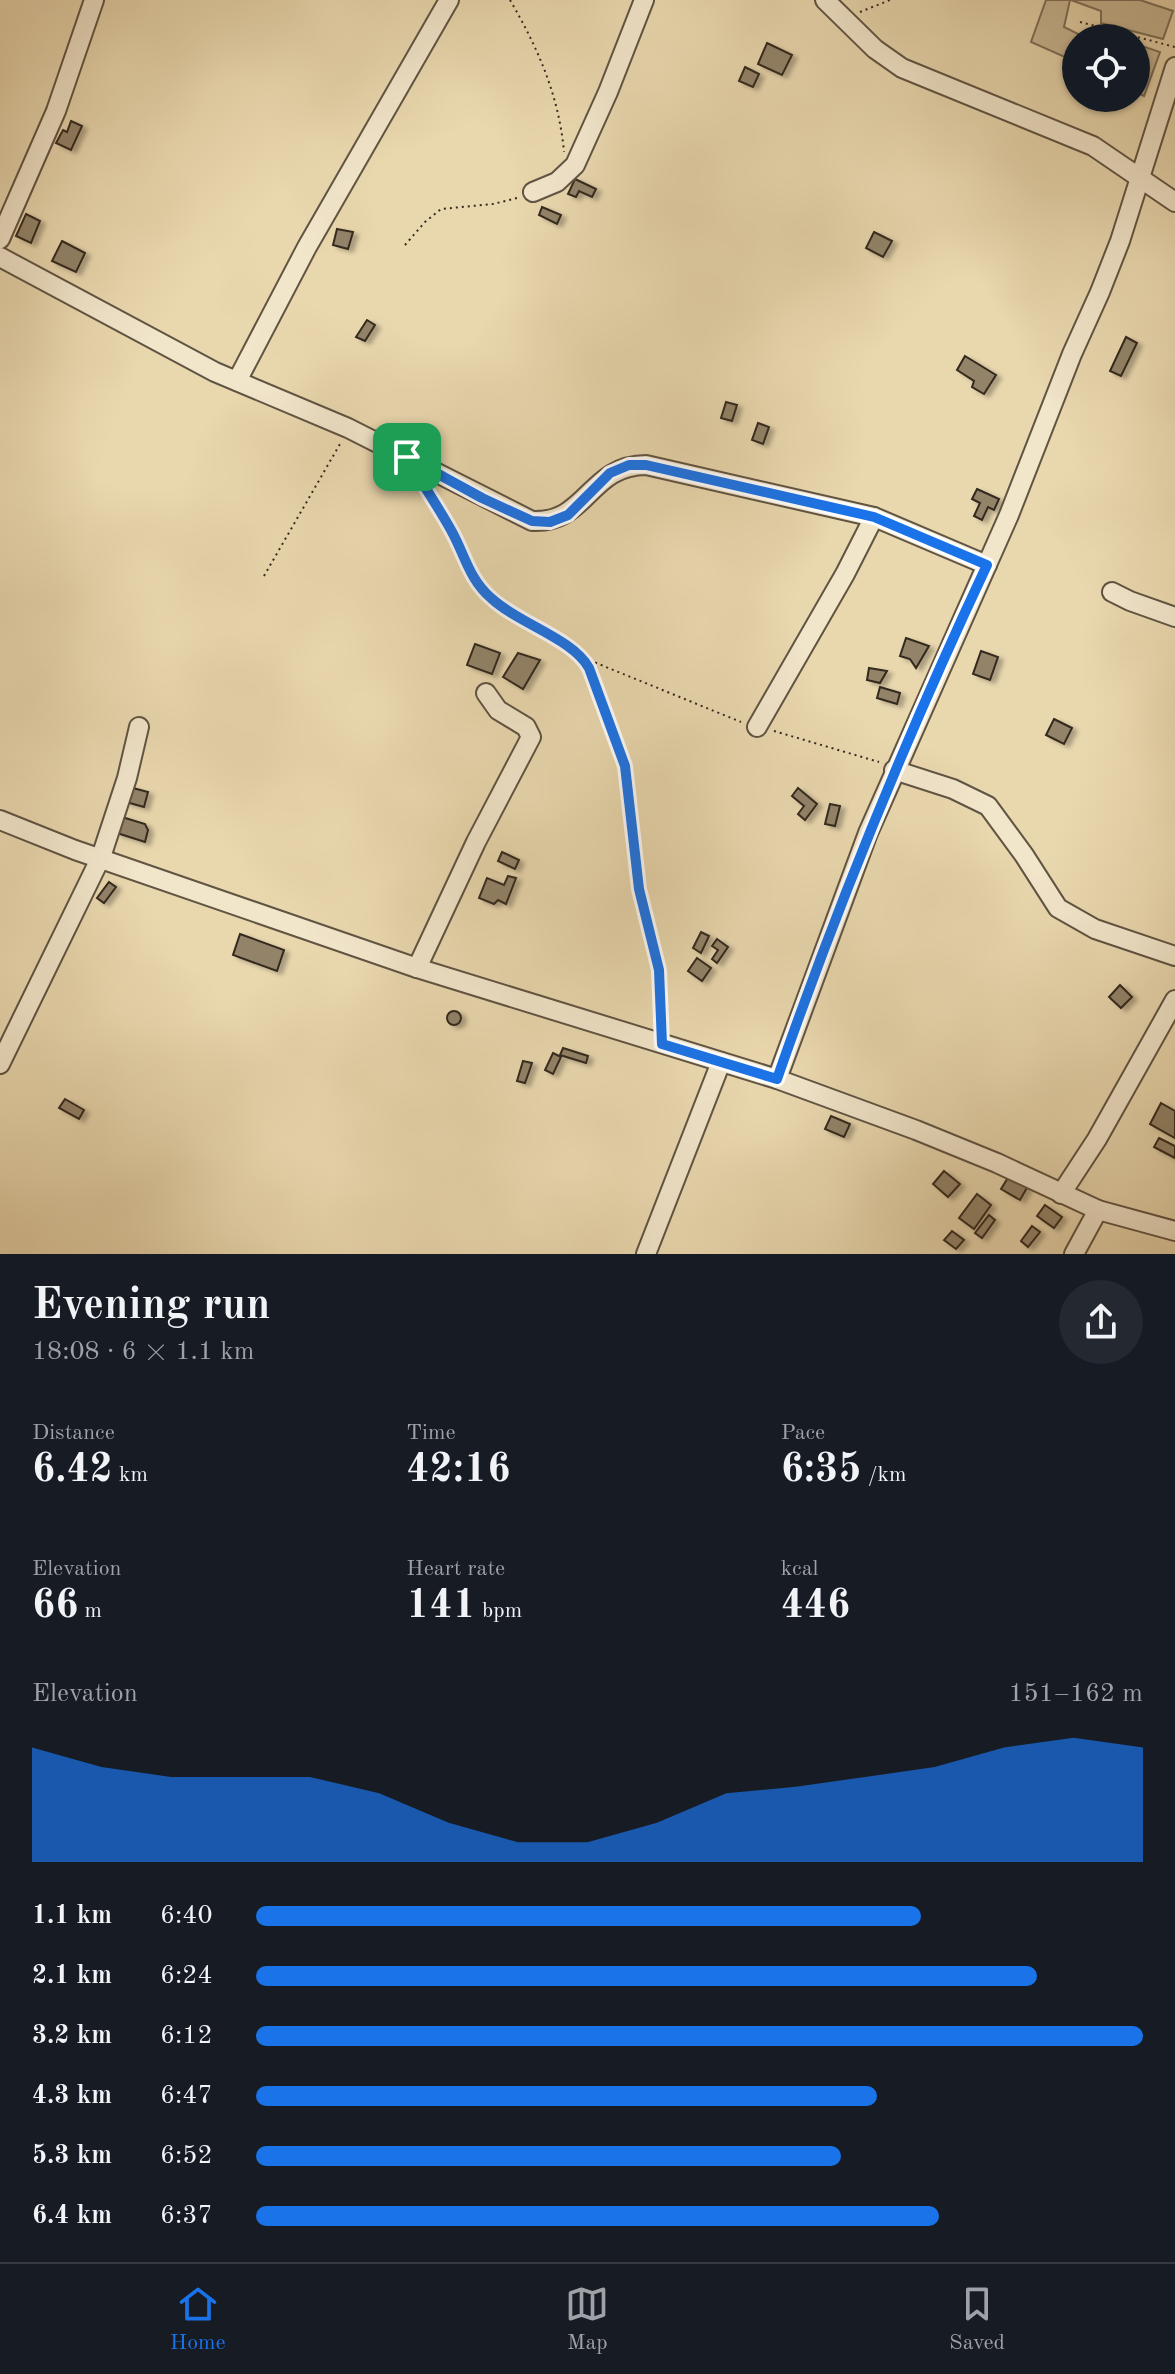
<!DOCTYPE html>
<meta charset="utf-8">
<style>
:root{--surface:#171b24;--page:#242831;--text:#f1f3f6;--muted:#9ea1a6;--line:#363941;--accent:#1a73e8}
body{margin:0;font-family:"Old Standard TT",serif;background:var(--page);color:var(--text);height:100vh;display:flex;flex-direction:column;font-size:30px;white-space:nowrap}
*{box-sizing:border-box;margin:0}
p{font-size:26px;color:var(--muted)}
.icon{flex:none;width:44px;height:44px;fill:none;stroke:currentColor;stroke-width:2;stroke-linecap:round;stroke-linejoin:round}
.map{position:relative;height:1254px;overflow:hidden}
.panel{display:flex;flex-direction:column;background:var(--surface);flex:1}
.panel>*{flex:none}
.fabs{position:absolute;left:1062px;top:24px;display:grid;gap:16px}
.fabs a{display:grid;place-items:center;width:88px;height:88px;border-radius:50%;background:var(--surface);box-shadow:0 2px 6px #0004;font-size:40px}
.pin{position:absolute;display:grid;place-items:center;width:68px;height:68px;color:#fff;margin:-34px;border-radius:16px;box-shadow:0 4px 12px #0006}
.round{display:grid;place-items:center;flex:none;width:84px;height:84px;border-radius:42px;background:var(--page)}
.overview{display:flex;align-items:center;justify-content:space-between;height:136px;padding:0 32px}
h1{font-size:44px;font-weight:800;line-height:60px}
.stats{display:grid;grid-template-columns:repeat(3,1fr);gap:12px;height:136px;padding:8px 32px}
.stats div{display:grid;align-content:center}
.stats b{font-size:40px;font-weight:800}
.stats small{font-size:22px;font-weight:400}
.stats p{font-size:22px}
.chart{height:224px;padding:16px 32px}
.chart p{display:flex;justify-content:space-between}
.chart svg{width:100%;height:144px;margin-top:8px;fill:var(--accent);opacity:.7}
ul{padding:0 32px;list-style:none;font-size:26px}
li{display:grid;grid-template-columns:128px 96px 1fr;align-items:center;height:60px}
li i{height:20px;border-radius:10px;background:var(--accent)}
.tab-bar{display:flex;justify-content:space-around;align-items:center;height:112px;border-top:2px solid var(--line);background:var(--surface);font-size:22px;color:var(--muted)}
.tab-bar a{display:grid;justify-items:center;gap:4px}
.tab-bar .on{color:var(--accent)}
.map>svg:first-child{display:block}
.green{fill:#cab996;stroke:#7e715a;stroke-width:2}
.building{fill:#928369;stroke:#33291f;stroke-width:2;filter:url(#shadow)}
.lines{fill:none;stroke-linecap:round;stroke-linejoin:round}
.minor-casing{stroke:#605443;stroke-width:22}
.path{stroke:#33291f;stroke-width:2;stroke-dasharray:2 4;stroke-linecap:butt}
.minor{stroke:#f1e5ca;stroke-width:18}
.route-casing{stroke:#fff;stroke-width:16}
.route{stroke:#1a73e8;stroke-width:10}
</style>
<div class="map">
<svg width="1175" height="1254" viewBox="0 0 1175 1254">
<defs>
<filter id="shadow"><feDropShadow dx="5" dy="3" stdDeviation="2" flood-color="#0004"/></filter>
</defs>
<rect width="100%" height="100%" fill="#e9d7ae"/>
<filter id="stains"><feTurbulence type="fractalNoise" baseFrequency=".0025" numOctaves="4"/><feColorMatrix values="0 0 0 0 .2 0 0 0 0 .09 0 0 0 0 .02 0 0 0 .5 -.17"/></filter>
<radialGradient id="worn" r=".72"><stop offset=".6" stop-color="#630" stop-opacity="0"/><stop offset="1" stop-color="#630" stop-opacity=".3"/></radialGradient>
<g class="green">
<polygon points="1046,0 1070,0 1064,27 1084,37 1103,32 1119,38 1076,38 1076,62 1031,42"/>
<polygon points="1071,0 1140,0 1173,11 1163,39 1101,23 1101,11"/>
<polygon points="1136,44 1160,52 1144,96 1136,92"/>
</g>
<g class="building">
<polygon points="767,43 792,55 782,75 758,64"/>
<polygon points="745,67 759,74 753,87 739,81"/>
<polygon points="71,121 82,126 71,150 56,143 63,130 67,132"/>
<polygon points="575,179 596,189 592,197 579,191 576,197 568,194"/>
<polygon points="542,207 561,215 557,224 539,215"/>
<polygon points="26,214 40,221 31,243 16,236"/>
<polygon points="337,229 353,232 348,249 333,245"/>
<polygon points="874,232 892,241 883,257 866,248"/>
<polygon points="62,241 85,253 76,272 52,261"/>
<polygon points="367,320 375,325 365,341 356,337"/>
<polygon points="1126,337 1137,343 1121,376 1110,371"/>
<polygon points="965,356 996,375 984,394 972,387 974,381 957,370"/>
<polygon points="726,402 737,405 732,421 721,418"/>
<polygon points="758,423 769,427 763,444 752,440"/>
<polygon points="977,489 999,499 994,510 988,507 982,520 974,516 980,503 972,499"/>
<polygon points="906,638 929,646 916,668 910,659 900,656"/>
<polygon points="475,644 500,653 492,674 467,665"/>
<polygon points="981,651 998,657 990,680 973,674"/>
<polygon points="518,653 540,660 523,689 503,677"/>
<polygon points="869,668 887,671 880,683 867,680"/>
<polygon points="880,687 900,693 897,704 877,698"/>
<polygon points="1054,719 1072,728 1064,744 1046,735"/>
<polygon points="129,787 148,792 144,807 126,802"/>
<polygon points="798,788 817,804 805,820 798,814 804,806 792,796"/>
<polygon points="830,804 840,806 835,826 825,824"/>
<polygon points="122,817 145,824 148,830 145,842 117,833"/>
<polygon points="502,852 519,860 515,869 498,861"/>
<polygon points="508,876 516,878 506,904 498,900 494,904 479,898 487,878 504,885"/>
<polygon points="109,882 116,887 104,903 97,898"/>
<polygon points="701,932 709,936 701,953 693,948"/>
<polygon points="240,934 284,950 277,971 233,955"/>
<polygon points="717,939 728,947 717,963 712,959 718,950 712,946"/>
<polygon points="697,958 711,968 702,981 688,971"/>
<polygon points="1120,985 1132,997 1121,1008 1109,997"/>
<circle cx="454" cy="1018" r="7"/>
<polygon points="563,1048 588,1056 586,1063 560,1055"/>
<polygon points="553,1053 561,1057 553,1074 545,1070"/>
<polygon points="523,1061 532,1063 525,1083 517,1081"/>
<polygon points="65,1099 84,1110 79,1119 59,1108"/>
<polygon points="1161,1103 1175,1111 1175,1138 1150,1124"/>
<polygon points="831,1116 850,1124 844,1137 825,1129"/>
<polygon points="1159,1138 1175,1146 1175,1158 1154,1147"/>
<polygon points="944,1171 960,1184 948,1197 933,1184"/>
<polygon points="1009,1176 1028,1186 1020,1200 1001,1189"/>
<polygon points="977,1194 991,1205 974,1229 959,1218"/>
<polygon points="1045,1205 1062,1217 1054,1228 1037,1216"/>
<polygon points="989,1215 995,1220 982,1238 975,1233"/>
<polygon points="1032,1226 1040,1232 1028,1247 1021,1241"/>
<polygon points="952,1231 964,1240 956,1249 944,1240"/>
</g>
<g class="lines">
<defs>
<g id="minor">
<polyline points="825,0 875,49 902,68 1093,146 1175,202"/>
<polyline points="533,192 557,182 575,165 608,92 644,0"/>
<polyline points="0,239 56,111 94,0"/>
<path d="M0 257 215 372 348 428 532 521C587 524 589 465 646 465L874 517 987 565"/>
<polyline points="237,381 307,247 449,0"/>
<polyline points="1112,592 1130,601 1175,617"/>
<polyline points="757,727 845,574 874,517"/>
<polyline points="894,770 953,789 988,806 1024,855 1058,908 1095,929 1175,956"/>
<polyline points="0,820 75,850 417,968 777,1079 916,1130 997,1163 1098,1210 1175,1231"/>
<polyline points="417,968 476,842 531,737 526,727 498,710 486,693"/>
<polyline points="0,1064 101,857 127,778 139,727"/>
<polyline points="777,1079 868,833 1009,515 1072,354 1100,292 1120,241 1175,67"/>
<polyline points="1061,1194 1097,1139 1175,1000"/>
<polyline points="646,1254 721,1062"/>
<polyline points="1074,1254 1098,1210"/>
</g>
</defs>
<use href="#minor" class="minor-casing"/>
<g class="path">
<path d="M510 0C538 48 559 96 564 152"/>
<polyline points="860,12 890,0"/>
<polyline points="1080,22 1175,47"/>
<polyline points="405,245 425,222 441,209 493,204 517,198"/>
<path d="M422 484C436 505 451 526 461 549 466 560 468 573 475 583 505 623 568 632 589 668L625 766 639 889 659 970 661 1027"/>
<polyline points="264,576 340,444"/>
<polyline points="584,658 741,722"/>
<polyline points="774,731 879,762"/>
</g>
<use href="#minor" class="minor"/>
</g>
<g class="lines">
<defs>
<path id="route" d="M407 457 482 498 532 521 550 522 568 515 610 473 629 465H646L874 517 987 565C908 733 838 904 777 1079L662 1044 659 970 639 889 625 766 589 668C572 638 519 624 491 598 469 579 465 555 451 530 437 505 421 482 407 457Z"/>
</defs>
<use href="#route" class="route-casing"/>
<use href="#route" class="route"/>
</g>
<rect width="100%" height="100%" filter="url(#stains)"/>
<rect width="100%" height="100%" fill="url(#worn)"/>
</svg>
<div class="fabs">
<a><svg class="icon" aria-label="locate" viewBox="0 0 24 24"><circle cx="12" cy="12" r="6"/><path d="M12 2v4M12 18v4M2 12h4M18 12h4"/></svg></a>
</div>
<div class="pin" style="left:407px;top:457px;background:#1e9e55"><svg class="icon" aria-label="arrive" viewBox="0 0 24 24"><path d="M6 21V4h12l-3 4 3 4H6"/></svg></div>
</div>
<section class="panel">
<div class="overview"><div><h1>Evening run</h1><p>18:08 · 6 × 1.1 km</p></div><a class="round"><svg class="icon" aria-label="share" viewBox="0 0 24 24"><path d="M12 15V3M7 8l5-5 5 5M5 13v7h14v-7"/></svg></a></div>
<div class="stats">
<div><p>Distance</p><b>6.42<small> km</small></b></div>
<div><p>Time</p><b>42:16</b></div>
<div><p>Pace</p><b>6:35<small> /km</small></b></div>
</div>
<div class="stats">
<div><p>Elevation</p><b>66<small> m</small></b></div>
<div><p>Heart rate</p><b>141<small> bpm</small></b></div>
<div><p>kcal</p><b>446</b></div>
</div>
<div class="chart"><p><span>Elevation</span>151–162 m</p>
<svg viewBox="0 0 160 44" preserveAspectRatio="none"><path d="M0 44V9L10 15L20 18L30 18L40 18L50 23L60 32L70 38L80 38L90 32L100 23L110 21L120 18L130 15L140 9L150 6L160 9V44z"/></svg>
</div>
<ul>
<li><b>1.1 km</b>6:40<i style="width:75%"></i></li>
<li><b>2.1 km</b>6:24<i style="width:88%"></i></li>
<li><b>3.2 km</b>6:12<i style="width:100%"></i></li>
<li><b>4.3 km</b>6:47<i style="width:70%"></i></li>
<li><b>5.3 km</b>6:52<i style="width:66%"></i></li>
<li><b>6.4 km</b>6:37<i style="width:77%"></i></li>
</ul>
</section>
<nav class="tab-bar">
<a class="on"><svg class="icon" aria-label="home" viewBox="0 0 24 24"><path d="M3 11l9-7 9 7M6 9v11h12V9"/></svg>Home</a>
<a><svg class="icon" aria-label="map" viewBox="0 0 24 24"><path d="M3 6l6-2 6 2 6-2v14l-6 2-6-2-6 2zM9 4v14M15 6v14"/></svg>Map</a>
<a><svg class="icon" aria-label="saved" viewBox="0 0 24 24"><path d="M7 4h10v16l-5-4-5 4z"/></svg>Saved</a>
</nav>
